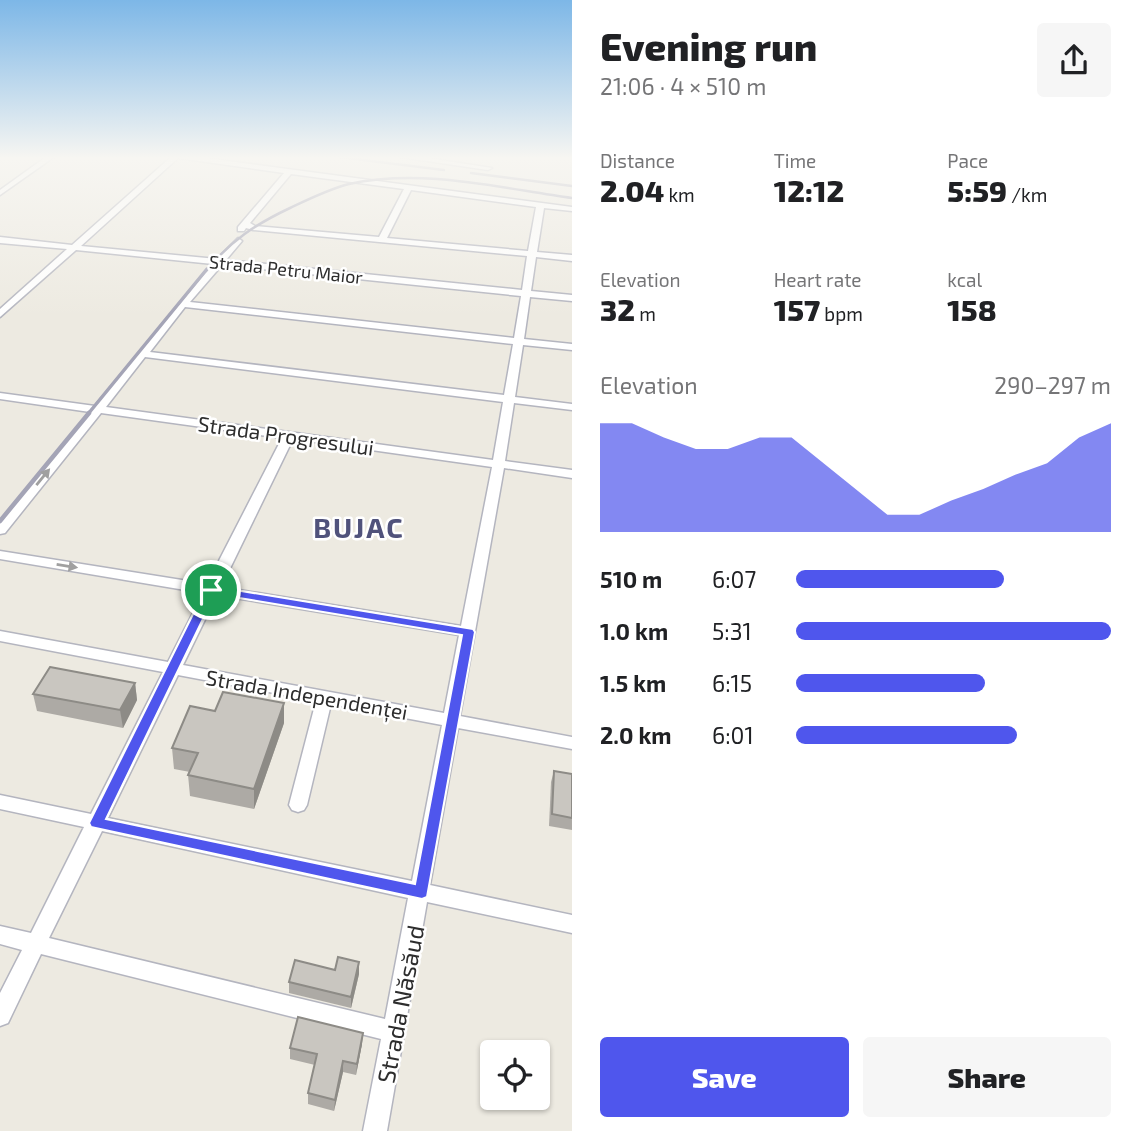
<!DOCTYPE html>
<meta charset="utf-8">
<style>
:root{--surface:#fff;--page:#f6f6f6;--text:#202124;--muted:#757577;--accent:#4f56ed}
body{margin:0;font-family:"Exo 2",sans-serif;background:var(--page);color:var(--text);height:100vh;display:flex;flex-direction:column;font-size:26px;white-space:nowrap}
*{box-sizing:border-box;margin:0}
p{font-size:23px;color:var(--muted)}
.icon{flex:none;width:38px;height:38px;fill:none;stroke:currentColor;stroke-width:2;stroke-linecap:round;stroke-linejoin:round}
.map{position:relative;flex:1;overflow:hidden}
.sheet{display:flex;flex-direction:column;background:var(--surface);width:567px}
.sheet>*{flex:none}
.tools{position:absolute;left:480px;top:1040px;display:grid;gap:14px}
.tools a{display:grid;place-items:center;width:70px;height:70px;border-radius:7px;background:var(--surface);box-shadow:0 2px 5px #0004;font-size:35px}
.pin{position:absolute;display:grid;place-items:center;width:60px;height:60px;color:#fff;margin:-30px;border:4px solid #fff;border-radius:50%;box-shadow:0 2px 7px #0007}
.round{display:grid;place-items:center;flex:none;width:74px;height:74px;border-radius:7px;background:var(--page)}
.summary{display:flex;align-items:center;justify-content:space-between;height:119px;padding:0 28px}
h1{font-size:38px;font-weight:800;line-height:52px}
.stats{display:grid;grid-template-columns:repeat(3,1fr);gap:10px;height:119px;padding:7px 28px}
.stats div{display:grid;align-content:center}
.stats b{font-size:30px;font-weight:800}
.stats small{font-size:19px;font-weight:400}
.stats p{font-size:19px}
.chart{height:196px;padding:14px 28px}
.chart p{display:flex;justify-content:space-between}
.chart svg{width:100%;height:126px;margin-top:7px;fill:var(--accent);opacity:.7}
.cta{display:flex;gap:14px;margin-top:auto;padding:14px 28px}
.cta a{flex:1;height:80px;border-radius:7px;background:var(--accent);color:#fff;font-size:28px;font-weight:800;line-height:80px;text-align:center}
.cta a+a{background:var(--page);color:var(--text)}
ul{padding:0 28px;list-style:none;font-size:23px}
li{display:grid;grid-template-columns:112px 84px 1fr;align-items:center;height:52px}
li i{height:18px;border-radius:9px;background:var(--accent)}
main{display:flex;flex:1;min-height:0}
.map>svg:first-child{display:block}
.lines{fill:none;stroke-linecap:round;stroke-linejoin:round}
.minor-casing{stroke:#b4b5bf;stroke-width:3}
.minor{fill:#fff;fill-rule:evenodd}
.rail-far2{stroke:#a4a4b6;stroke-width:2.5}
.rail-far1{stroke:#a4a4b6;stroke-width:3.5}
.rail{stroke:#a4a4b6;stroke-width:4.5}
.wall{fill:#adaaa5}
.shaded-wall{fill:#8d8b86}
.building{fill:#c9c6c0;stroke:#8d8b86;stroke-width:2}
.oneway{fill:#a0a0a0}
.route{fill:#4f56ed;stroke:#fff;stroke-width:2;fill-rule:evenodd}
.labels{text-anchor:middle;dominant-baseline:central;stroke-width:5;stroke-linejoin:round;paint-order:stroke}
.far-street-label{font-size:18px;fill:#2d2d2d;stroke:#fff}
.street-label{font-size:21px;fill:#2d2d2d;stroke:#fff}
.near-street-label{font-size:24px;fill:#2d2d2d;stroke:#fff}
.district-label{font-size:28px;font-weight:bold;letter-spacing:2px;fill:#50527b;stroke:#fff}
</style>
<main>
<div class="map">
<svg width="572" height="1131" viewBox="0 0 572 1131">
<rect width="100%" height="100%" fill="#edeae1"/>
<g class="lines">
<defs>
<g id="minor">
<polygon points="46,157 54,157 0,195 0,190"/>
<path d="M171 157H198L572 207V211L544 208 537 252 572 255V261L536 257 531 291 572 295V301L530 297 524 339 572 344V350L523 345 515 397 572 404V410L514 403 505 461 572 470V478L504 468 460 716 572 737V749L458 728 430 885 572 915V933L427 902 387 1131H363L381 1039 41 954 8 1023 0 1026V993L22 950 0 944V926L31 933 84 827 0 809V795L91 814 163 672 0 641V631L168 662 203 593 0 559V551L207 584 282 438 101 413 5 533 0 534V521L90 412 0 399V393L95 406 213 264 76 250 0 317V309L67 249 0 243V237L72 245ZM178 158 284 173 238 227V231H244L246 228 253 230 527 256 522 290 226 260 242 241 238 238 217 259 81 246ZM291 174 404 189 379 237 255 226 250 223ZM411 190 536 207 528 251 387 238ZM222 265 521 296 514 338 190 302ZM185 307 513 344 504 395 150 352ZM145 357 503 402 493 460 106 407ZM293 439 492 467 461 626 221 587ZM217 595 459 635 444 713 183 665ZM178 675 316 701 289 805 292 810 298 812 304 810 307 805 331 704 442 725 412 881 108 818ZM102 831 408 898 385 1019 49 938Z"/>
<polygon points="400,157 421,157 492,168 488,170"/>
</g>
</defs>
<use href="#minor" class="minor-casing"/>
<use href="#minor" class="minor"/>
<g class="rail-far2">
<polyline points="339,157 444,170"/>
<polyline points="471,173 572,186"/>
<path d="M206 271C230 241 256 224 290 208 309 199 329 189 349 184 423 168 499 188 572 198"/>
</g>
<polyline class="rail-far1" points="88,414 207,269"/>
<polyline class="rail" points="0,521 89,413"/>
</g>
<g class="wall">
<polygon points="135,683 137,700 123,728 37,711 33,694"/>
<polygon points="284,703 284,723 254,809 190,796 188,775 190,772 174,769 172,748 215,711"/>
<polygon points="554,771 572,774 572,830 549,826 551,782"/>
<polygon points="335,970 359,974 351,1008 289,993 289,982"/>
<polygon points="362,1044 356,1075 343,1072 334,1111 308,1104 308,1093 315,1065 290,1059 290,1048"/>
</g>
<g class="shaded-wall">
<polygon points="135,683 137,700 123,728 120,710"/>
<polygon points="284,703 284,723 254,809 254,789"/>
<polygon points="359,962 359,974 351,1008 351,997"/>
<polygon points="363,1033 362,1044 356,1075 357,1064"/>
<polygon points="343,1061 343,1072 334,1111 335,1100"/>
</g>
<g class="building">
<polygon points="50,667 135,683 120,710 33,694"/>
<polygon points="223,692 284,703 254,789 188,775 198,753 172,748 190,706 215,711"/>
<polygon points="554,771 572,774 572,818 552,814"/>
<polygon points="338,957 359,962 351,997 289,982 295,960 335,970"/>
<polygon points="298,1017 363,1033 357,1064 343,1061 335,1100 308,1093 317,1054 290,1048"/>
</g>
<defs><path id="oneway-solid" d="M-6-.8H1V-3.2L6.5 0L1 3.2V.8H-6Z" transform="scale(1.75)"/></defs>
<g class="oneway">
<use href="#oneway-solid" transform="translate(43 477) rotate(-51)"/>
<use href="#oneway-solid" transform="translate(67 566) rotate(9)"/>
</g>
<linearGradient id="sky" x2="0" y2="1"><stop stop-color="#7db7e7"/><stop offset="0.5" stop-color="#f7f6f2"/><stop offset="1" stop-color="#f7f6f2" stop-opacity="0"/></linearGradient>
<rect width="572" height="316" fill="url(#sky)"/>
<path class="route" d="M211 586 473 629 475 632 427 897 422 899 91 827 89 823 205 590ZM215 594 462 635 415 884 106 819Z"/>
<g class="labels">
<g class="far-street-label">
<text transform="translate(286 269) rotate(6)">Strada Petru Maior</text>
</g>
<g class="street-label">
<text transform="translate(286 435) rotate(8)">Strada Progresului</text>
<text transform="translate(307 694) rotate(10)">Strada Independenței</text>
</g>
<g class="near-street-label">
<text transform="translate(400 1004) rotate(-79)">Strada Năsăud</text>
</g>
<g class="district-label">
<text x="359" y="527">BUJAC</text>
</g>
</g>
</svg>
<div class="tools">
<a><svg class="icon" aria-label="locate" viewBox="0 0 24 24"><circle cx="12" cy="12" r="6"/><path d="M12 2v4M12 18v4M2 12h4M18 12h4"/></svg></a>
</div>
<div class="pin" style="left:211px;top:590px;background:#1e9e55"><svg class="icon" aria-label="arrive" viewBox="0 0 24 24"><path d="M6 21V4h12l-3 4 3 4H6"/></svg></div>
</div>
<section class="sheet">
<div class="summary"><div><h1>Evening run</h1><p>21:06 · 4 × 510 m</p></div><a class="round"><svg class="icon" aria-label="share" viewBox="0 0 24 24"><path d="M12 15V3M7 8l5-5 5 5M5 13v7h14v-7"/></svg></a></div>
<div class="stats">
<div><p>Distance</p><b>2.04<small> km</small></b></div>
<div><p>Time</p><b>12:12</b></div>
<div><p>Pace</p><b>5:59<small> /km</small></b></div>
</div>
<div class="stats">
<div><p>Elevation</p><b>32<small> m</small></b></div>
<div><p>Heart rate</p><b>157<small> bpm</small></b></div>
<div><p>kcal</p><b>158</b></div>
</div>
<div class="chart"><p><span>Elevation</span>290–297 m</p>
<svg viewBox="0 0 160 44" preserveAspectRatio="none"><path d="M0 44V6L10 6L20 11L30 15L40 15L50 11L60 11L70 20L80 29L90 38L100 38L110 33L120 29L130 24L140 20L150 11L160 6V44z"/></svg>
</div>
<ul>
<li><b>510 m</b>6:07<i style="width:66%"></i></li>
<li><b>1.0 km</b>5:31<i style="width:100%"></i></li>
<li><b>1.5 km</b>6:15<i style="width:60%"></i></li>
<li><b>2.0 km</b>6:01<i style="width:70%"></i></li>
</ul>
<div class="cta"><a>Save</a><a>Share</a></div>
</section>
</main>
